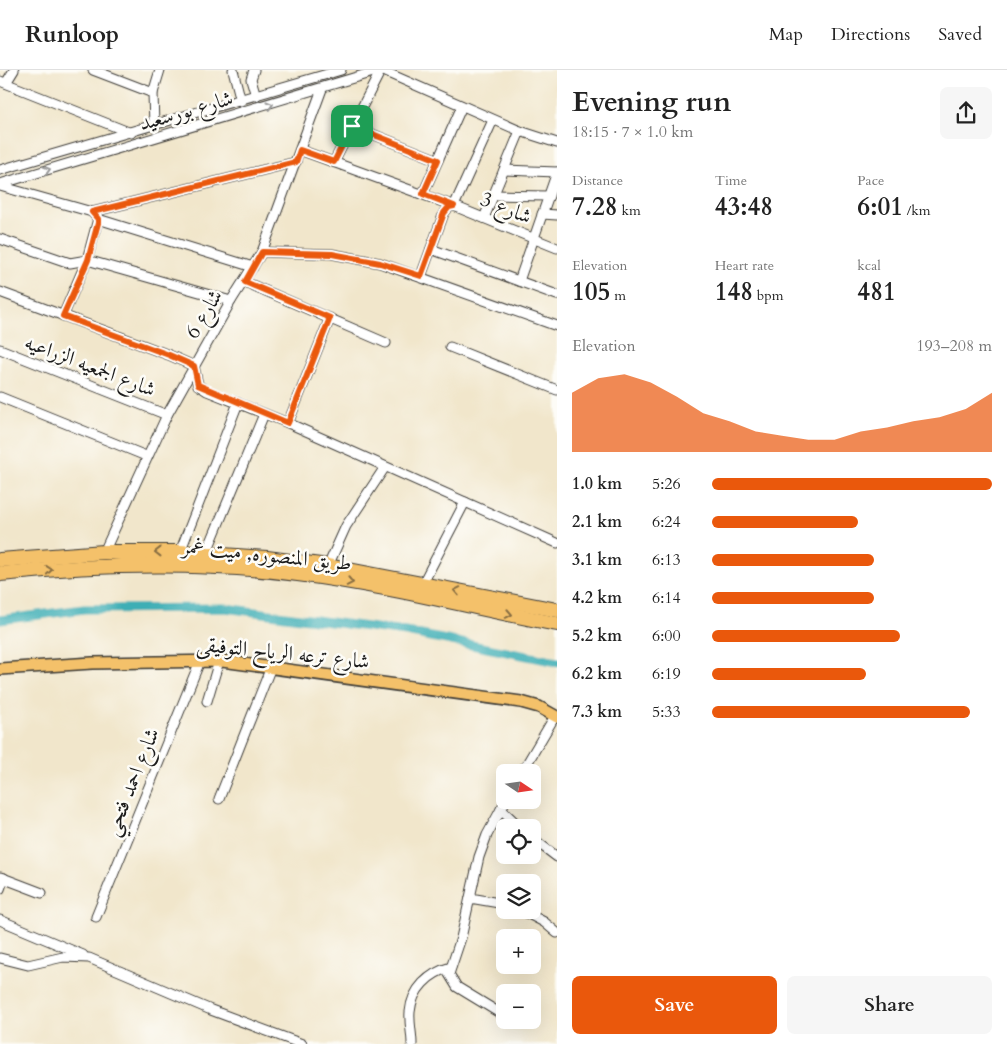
<!DOCTYPE html>
<meta charset="utf-8">
<style>
:root{--surface:#fff;--page:#f6f6f6;--text:#222;--muted:#767676;--line:#e0e0e0;--accent:#ea580c}
body{margin:0;font-family:Cardo,Amiri,serif;background:var(--page);color:var(--text);height:100vh;display:flex;flex-direction:column;font-size:19px;white-space:nowrap}
*{box-sizing:border-box;margin:0}
p{font-size:16px;color:var(--muted)}
.icon{flex:none;width:28px;height:28px;fill:none;stroke:currentColor;stroke-width:2;stroke-linecap:round;stroke-linejoin:round}
.map{position:relative;flex:1;overflow:hidden}
.details{display:flex;flex-direction:column;background:var(--surface);width:450px}
.details>*{flex:none}
.needle{width:32px;rotate:103deg}
.tools{position:absolute;left:496px;top:694px;display:grid;gap:10px}
.tools a{display:grid;place-items:center;width:45px;height:45px;border-radius:8px;background:var(--surface);box-shadow:0 5px 20px #0002;font-size:25px}
.pin{position:absolute;display:grid;place-items:center;width:42px;height:42px;color:#fff;margin:-21px;border-radius:10px;box-shadow:0 2px 8px #0006}
.round{display:grid;place-items:center;flex:none;width:52px;height:52px;border-radius:8px;background:var(--page)}
.headline{display:flex;align-items:center;justify-content:space-between;height:85px;padding:0 15px}
h1{font-size:28px;font-weight:600;line-height:38px}
.stats{display:grid;grid-template-columns:repeat(3,1fr);gap:8px;height:85px;padding:5px 15px}
.stats div{display:grid;align-content:center}
.stats b{font-size:25px;font-weight:600}
.stats small{font-size:14px;font-weight:400}
.stats p{font-size:14px}
.chart{height:140px;padding:10px 15px}
.chart p{display:flex;justify-content:space-between}
.chart svg{width:100%;height:90px;margin-top:5px;fill:var(--accent);opacity:.7}
.cta{display:flex;gap:10px;margin-top:auto;padding:10px 15px}
.cta a{flex:1;height:58px;border-radius:8px;background:var(--accent);color:#fff;font-size:20px;font-weight:600;line-height:58px;text-align:center}
.cta a+a{background:var(--page);color:var(--text)}
ul{padding:0 15px;list-style:none;font-size:16px}
li{display:grid;grid-template-columns:80px 60px 1fr;align-items:center;height:38px}
li i{height:12px;border-radius:6px;background:var(--accent)}
header{display:flex;align-items:center;gap:30px;box-sizing:border-box;height:70px;padding:0 25px;background:var(--surface);border-bottom:1px solid var(--line)}
header strong{font-size:24px}
nav{display:flex;gap:28px;margin-inline-start:auto;font-size:18px}
main{display:flex;flex:1;min-height:0}
.map>svg:first-child{display:block}
.lines{fill:none;stroke-linecap:round;stroke-linejoin:round}
.canal{stroke:#3daeb5;stroke-width:9}
.minor-casing{stroke:#3c3a36;stroke-width:11}
.major-casing{stroke:#3c3a36;stroke-width:14}
.highway-casing{stroke:#3c3a36;stroke-width:16}
.minor{stroke:#fff;stroke-width:9}
.major{stroke:#f4c16a;stroke-width:11}
.highway{stroke:#f4c16a;stroke-width:14}
.oneway{stroke:#999}
.oneway2{stroke:#886e43}
.route-casing{stroke:#fff;stroke-width:10}
.route{stroke:#ea580c;stroke-width:6}
.labels{text-anchor:middle;dominant-baseline:central;stroke-width:5;stroke-linejoin:round;paint-order:stroke}
.street-label{font-size:21px;fill:#1c1c1c;stroke:#fdfcf7}
</style>
<header>
<strong>Runloop</strong>
<nav><a>Map</a><a>Directions</a><a>Saved</a></nav>
</header>
<main>
<div class="map">
<svg width="557" height="974" viewBox="0 0 557 974">
<rect width="100%" height="100%" fill="#fdfcf7"/>
<filter id="ink" filterUnits="userSpaceOnUse"><feTurbulence type="fractalNoise" baseFrequency=".02" numOctaves="2"/><feDisplacementMap in="SourceGraphic" scale="10" xChannelSelector="R" yChannelSelector="G"/><feConvolveMatrix kernelMatrix="1 2 1 2 8 2 1 2 1" color-interpolation-filters="sRGB"/></filter>
<filter id="wash" filterUnits="userSpaceOnUse"><feTurbulence type="fractalNoise" baseFrequency=".0096" numOctaves="4" result="noise"/><feDisplacementMap in="SourceGraphic" scale="20" xChannelSelector="R" yChannelSelector="G"/><feGaussianBlur stdDeviation="1.12" result="paint"/><feColorMatrix in="noise" values="0 0 0 0 0 0 0 0 0 0 0 0 0 0 0 0 0 1.4 0 .05"/><feComposite in="paint" operator="in"/></filter>
<g filter="url(#wash)">
<rect width="100%" height="100%" fill="#f1e6cb"/>
<g class="lines">
<polyline class="canal" points="0,550 84,539 225,538 406,562 557,592"/>
</g>
</g>
<g filter="url(#ink)">
<g class="lines">
<defs>
<g id="minor">
<polyline points="93,0 153,23"/>
<polyline points="233,0 241,31"/>
<polyline points="254,0 251,9 256,26"/>
<polyline points="381,0 520,61 557,73"/>
<polyline points="0,11 131,63"/>
<polyline points="6,13 14,0"/>
<polyline points="154,56 153,23 160,0"/>
<polyline points="352,56 438,90"/>
<polyline points="300,80 454,136 557,178"/>
<polyline points="334,92 381,0"/>
<polyline points="0,100 341,0"/>
<polyline points="504,100 557,102"/>
<polyline points="0,114 380,0"/>
<polyline points="0,116 92,142 98,149 87,190 63,246"/>
<polyline points="423,124 462,36"/>
<polyline points="494,125 549,126"/>
<polyline points="92,142 296,92"/>
<polyline points="542,144 557,145"/>
<polyline points="484,148 520,61"/>
<polyline points="98,149 253,197"/>
<polyline points="0,169 70,193 87,190 231,231"/>
<polyline points="431,179 557,225"/>
<polyline points="262,182 332,184 380,193 557,256"/>
<polyline points="421,206 444,143 449,137 454,136 493,50"/>
<polyline points="519,211 557,102"/>
<polyline points="245,212 386,273"/>
<polyline points="0,222 169,285 194,296 198,315 207,321 288,353 557,473"/>
<polyline points="450,277 557,320"/>
<polyline points="0,279 167,345"/>
<polyline points="0,327 146,386"/>
<polyline points="288,353 330,248"/>
<polyline points="104,482 167,345 231,231 262,182 322,19"/>
<polyline points="180,482 238,333"/>
<polyline points="206,484 264,344"/>
<polyline points="328,496 346,456 385,397"/>
<polyline points="422,515 465,432"/>
<polyline points="207,631 219,591"/>
<polyline points="522,702 555,646"/>
<polyline points="219,729 271,597"/>
<polyline points="501,739 521,758"/>
<polyline points="532,768 557,787"/>
<polyline points="0,807 42,823"/>
<polyline points="0,819 4,808"/>
<polyline points="470,828 505,834"/>
<polyline points="521,840 544,852 557,863"/>
<polyline points="96,847 200,591"/>
<polyline points="0,850 83,885"/>
<polyline points="0,888 28,895 63,887 89,888 211,940 302,974"/>
<polyline points="503,945 457,917 449,904 461,868 479,787 487,765 506,730"/>
<path d="M412 974C412 963 409 953 410 942 412 919 429 903 451 897"/>
</g>
<polyline id="major" points="0,599 92,593 222,591 521,632 539,637 557,647"/>
<g id="highway">
<polyline points="0,490 104,482 180,482 267,488 328,496 557,540"/>
<path d="M0 504C99 494 198 491 298 504 385 515 471 537 557 554"/>
</g>
</defs>
<use href="#minor" class="minor-casing"/>
<use href="#major" class="major-casing"/>
<use href="#highway" class="highway-casing"/>
<use href="#minor" class="minor"/>
<use href="#major" class="major"/>
<use href="#highway" class="highway"/>
</g>
<defs><path id="oneway-chevron" d="M-2-3.5L2.5 0L-2 3.5" fill="none" stroke-width="1.6" stroke-linecap="round" stroke-linejoin="round" transform="scale(1.25)"/></defs>
<g class="oneway">
<use href="#oneway-chevron" transform="translate(270 35) rotate(-16)"/>
<use href="#oneway-chevron" transform="translate(47 100) rotate(-16)"/>
</g>
<g class="oneway2">
<use href="#oneway-chevron" transform="translate(158 482) rotate(-180)"/>
<use href="#oneway-chevron" transform="translate(49 500) rotate(-5)"/>
<use href="#oneway-chevron" transform="translate(350 512) rotate(11)"/>
<use href="#oneway-chevron" transform="translate(457 521) rotate(-169)"/>
<use href="#oneway-chevron" transform="translate(509 544) rotate(11)"/>
</g>
</g>
<g class="lines" filter="url(#ink)">
<defs>
<polygon id="route" points="352,56 438,90 423,124 454,136 449,137 444,143 421,206 380,193 332,184 262,182 245,212 330,248 288,353 198,315 194,296 169,285 63,246 88,190 98,153 98,149 92,142 296,92 300,80 334,92"/>
</defs>
<use href="#route" class="route-casing"/>
<use href="#route" class="route"/>
</g>
<g class="labels">
<g class="street-label">
<text transform="translate(186 41) rotate(-16)">شارع بورسعيد</text>
<text transform="translate(506 138) rotate(22)">شارع 3</text>
<text transform="translate(204 244) rotate(-59)">شارع 6</text>
<text transform="translate(90 296) rotate(21)">شارع الجمعيه الزراعيه</text>
<text transform="translate(267 485) rotate(6)">طريق المنصوره, ميت غمر</text>
<text transform="translate(283 583) rotate(6)">شارع ترعه الرياح التوفيقى</text>
<text transform="translate(132 712) rotate(-68)">شارع احمد فتحي</text>
</g>
</g>
</svg>
<div class="tools">
<a><svg class="needle" viewBox="-14 -14 28 28"><path d="M0-13l5 13h-10z" fill="#e53935"/><path d="M0 13l5-13h-10z" fill="#767676"/></svg></a>
<a><svg class="icon" aria-label="locate" viewBox="0 0 24 24"><circle cx="12" cy="12" r="6"/><path d="M12 2v4M12 18v4M2 12h4M18 12h4"/></svg></a>
<a><svg class="icon" aria-label="layers" viewBox="0 0 24 24"><path d="M12 4l9 5-9 5-9-5zM3 14l9 5 9-5"/></svg></a>
<a>+</a>
<a>−</a>
</div>
<div class="pin" style="left:352px;top:56px;background:#1e9e55"><svg class="icon" aria-label="arrive" viewBox="0 0 24 24"><path d="M6 21V4h12l-3 4 3 4H6"/></svg></div>
</div>
<section class="details">
<div class="headline"><div><h1>Evening run</h1><p>18:15 · 7 × 1.0 km</p></div><a class="round"><svg class="icon" aria-label="share" viewBox="0 0 24 24"><path d="M12 15V3M7 8l5-5 5 5M5 13v7h14v-7"/></svg></a></div>
<div class="stats">
<div><p>Distance</p><b>7.28<small> km</small></b></div>
<div><p>Time</p><b>43:48</b></div>
<div><p>Pace</p><b>6:01<small> /km</small></b></div>
</div>
<div class="stats">
<div><p>Elevation</p><b>105<small> m</small></b></div>
<div><p>Heart rate</p><b>148<small> bpm</small></b></div>
<div><p>kcal</p><b>481</b></div>
</div>
<div class="chart"><p><span>Elevation</span>193–208 m</p>
<svg viewBox="0 0 160 44" preserveAspectRatio="none"><path d="M0 44V15L10 8L20 6L30 10L40 17L50 25L60 29L70 34L80 36L90 38L100 38L110 34L120 32L130 29L140 27L150 23L160 15V44z"/></svg>
</div>
<ul>
<li><b>1.0 km</b>5:26<i style="width:100%"></i></li>
<li><b>2.1 km</b>6:24<i style="width:52%"></i></li>
<li><b>3.1 km</b>6:13<i style="width:58%"></i></li>
<li><b>4.2 km</b>6:14<i style="width:58%"></i></li>
<li><b>5.2 km</b>6:00<i style="width:67%"></i></li>
<li><b>6.2 km</b>6:19<i style="width:55%"></i></li>
<li><b>7.3 km</b>5:33<i style="width:92%"></i></li>
</ul>
<div class="cta"><a>Save</a><a>Share</a></div>
</section>
</main>
